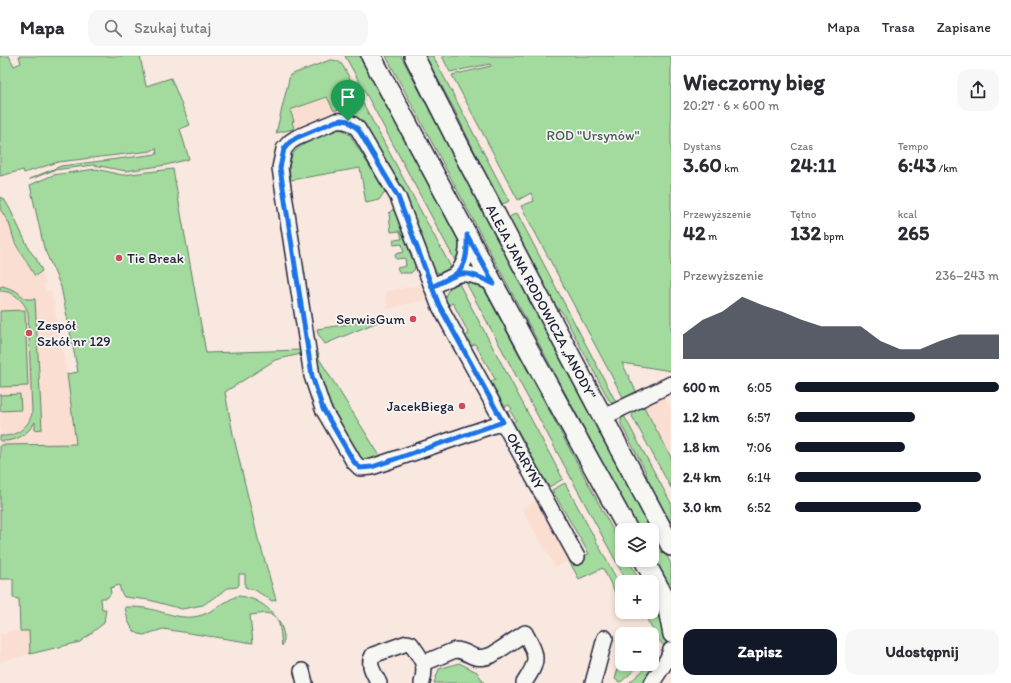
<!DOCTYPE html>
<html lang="pl">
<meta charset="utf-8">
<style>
:root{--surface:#fff;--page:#f7f7f7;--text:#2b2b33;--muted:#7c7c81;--line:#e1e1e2;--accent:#111827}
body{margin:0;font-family:Itim,sans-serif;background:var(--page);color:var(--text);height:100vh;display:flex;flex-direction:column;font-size:15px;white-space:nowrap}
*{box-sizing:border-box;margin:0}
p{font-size:13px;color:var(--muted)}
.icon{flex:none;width:22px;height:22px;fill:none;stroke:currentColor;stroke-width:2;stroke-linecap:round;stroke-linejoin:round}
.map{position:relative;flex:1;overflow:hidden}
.sheet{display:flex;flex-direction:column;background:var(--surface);width:340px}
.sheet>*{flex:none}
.buttons{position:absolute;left:615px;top:467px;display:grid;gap:8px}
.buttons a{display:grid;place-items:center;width:44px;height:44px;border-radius:8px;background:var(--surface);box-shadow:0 2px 6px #0003;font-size:20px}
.pin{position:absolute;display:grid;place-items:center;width:34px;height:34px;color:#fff;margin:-41px -17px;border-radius:50% 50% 50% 0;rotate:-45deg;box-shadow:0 0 4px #0007}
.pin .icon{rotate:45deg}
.round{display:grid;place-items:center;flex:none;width:42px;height:42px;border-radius:12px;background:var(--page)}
.overview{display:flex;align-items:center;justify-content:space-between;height:68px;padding:0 12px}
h1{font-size:22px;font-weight:700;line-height:30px}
.stats{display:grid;grid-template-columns:repeat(3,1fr);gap:6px;height:68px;padding:4px 12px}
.stats div{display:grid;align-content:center}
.stats b{font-size:20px;font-weight:700}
.stats small{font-size:11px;font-weight:400}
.stats p{font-size:11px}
.chart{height:112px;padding:8px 12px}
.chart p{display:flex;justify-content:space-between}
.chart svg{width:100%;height:72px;margin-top:4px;fill:var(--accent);opacity:.7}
.button{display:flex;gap:8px;margin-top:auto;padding:8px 12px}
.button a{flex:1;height:46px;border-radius:12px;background:var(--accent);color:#fff;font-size:16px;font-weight:700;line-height:46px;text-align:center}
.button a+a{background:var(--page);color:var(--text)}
ul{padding:0 12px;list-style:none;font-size:13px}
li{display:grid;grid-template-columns:64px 48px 1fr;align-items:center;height:30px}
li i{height:10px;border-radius:5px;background:var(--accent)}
header{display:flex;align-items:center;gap:24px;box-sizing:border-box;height:56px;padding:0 20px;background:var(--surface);border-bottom:1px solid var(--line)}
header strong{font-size:19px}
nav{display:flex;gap:22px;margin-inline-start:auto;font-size:14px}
.search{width:280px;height:36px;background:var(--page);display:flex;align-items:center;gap:10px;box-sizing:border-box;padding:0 14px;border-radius:12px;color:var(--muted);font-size:15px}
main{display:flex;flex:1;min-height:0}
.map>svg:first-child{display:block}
.built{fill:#fbded2}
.green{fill:#a3da9d;stroke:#627e6c}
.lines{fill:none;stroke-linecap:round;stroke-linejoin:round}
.minor-casing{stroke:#22223b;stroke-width:18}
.major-casing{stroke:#22223b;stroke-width:22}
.minor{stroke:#f6f6f2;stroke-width:15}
.major{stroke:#f6f6f2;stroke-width:19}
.route-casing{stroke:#fff;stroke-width:8}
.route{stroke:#1a73e8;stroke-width:5}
.poi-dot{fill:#d1495b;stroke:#f6f6f2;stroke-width:1.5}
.labels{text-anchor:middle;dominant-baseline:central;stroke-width:3.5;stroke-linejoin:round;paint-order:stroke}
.park-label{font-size:14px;fill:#495958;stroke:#f6f6f2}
.poi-label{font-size:14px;fill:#22223b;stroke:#f6f6f2;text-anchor:start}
.street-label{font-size:14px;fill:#22223b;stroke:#f6f6f2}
</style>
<header>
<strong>Mapa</strong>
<div class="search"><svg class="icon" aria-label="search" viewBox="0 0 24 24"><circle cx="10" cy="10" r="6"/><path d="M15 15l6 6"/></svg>Szukaj tutaj</div>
<nav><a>Mapa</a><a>Trasa</a><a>Zapisane</a></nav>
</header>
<main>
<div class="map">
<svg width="671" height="627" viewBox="0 0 671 627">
<rect width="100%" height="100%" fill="#f9e8df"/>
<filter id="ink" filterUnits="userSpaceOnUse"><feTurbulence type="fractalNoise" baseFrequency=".025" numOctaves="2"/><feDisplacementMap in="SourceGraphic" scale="8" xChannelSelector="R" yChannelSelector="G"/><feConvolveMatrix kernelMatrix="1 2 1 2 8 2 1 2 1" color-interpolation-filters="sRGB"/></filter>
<g filter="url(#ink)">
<g class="built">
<polygon points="327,41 334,55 293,73 292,66 294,65 290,54"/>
<polygon points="0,153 9,167 15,187 34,220 41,216 46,227 43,230 47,235 51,235 67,318 76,388 0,389"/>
<polygon points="419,229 422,233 426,244 388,253 385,236"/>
<polygon points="664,341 671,354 671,401 644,351"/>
<polygon points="538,443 569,505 555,511 522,453"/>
<polygon points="7,575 29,575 30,598 3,605 0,607 0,578 7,578"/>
</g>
<g class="green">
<polygon points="0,0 9,0 14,10 21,7 19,0 140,0 146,30 171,22 190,69 180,73 189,103 166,109 126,115 94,109 54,114 31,123 29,123 61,110 157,98 156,92 151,95 58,106 24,117 23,114 0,120"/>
<polygon points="345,0 360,0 464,195 458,210 370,45"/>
<polygon points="386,0 401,0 671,508 671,536 652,500 652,474 638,474"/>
<polygon points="425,0 433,0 509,145 503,148 500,148 453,51"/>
<polygon points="442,0 671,0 671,315 622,307 638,339 625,345 521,150 534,145 531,137 518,144 452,19 491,10 490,8 450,16"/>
<path d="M330 4C338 4 341 6 344 12L452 213 442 218 436 216 432 213 409 149 391 113 364 71 350 59 357 55 354 47 334 55 327 41 290 54 294 65 292 66 294 72 293 73 276 77 290 19Z"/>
<path d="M338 73 343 74 350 79 385 135 379 144 366 147 360 112 291 124C286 102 292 94 312 84 321 80 329 76 338 73Z"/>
<polygon points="96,113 122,119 173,113 206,297 300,294 301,298 275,304 225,336 233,378 259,487 261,491 276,544 272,545 255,534 245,531 245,518 239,518 239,529 237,531 228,532 203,549 188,552 182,553 149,544 124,541 121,536 119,529 110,532 111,537 107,542 101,542 102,553 106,553 104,567 80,586 30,598 29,575 20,575 19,543 13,542 13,523 0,523 0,389 76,388 67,318 78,316 61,231 44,192 30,129 53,119"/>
<polygon points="0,141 4,143 10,153 30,195 36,202 42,215 35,220 15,187 9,167 0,153"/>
<polygon points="392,154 397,154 416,208 414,214 411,217 400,217 397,212 406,210 405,202 396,203 395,198 404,196 402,188 394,189 393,184 402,183 400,175 391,176 389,157"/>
<polygon points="517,157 617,348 612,347 609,344 562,256 549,244 508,164 511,160"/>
<polygon points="463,221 481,227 622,491 622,504 629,504 640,526 627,526"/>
<polygon points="457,224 563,423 549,431 513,366 516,364 510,355 512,353 509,349 504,351 490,326 495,323 475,288 470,290 465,280 469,278 453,247 448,249 444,242 449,233 455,229 455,226"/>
<path d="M3 230 16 235 26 243H35L42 373 35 374V366C27 379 16 386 0 385V380C15 381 29 372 32 357L28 256C23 244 14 235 0 235V231Z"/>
<polygon points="25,254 28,330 0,331 0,255"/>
<polygon points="387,262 325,288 318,278 317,273"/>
<polygon points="311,290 314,290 319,298 318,301 380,400 384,401 363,408 327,354"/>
<polygon points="20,338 21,354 0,355 0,339"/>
<polygon points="644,351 671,401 671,432 632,360 634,355"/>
<polygon points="623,358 671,447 671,472 651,435 645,414 621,368 621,363"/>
<polygon points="565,427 622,533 622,555 621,549 603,512 579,523 569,505 589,498 552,434"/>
<path d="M237 540C258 540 282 559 284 581 284 584 284 586 282 590 280 580 282 561 270 558 265 556 256 559 250 559L253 587 163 573 144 579 139 578 133 574 128 565 125 551C134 551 142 551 150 553 168 557 183 565 202 559 214 555 225 545 237 540Z"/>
<path d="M652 548C659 561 666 574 667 589L665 591 657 582 643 556H652Z"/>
<polygon points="622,599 622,608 641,608 622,625 619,626 615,623"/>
<polygon points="661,602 651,618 641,627 629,627 650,608 652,608 652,606 656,603"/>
<polygon points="459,607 477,616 484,627 434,627 439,613"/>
</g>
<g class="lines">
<defs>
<g id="minor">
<path d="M457 218C467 204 468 196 467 179"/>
<path d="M432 231C462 215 462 213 494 228"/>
<polyline points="602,362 671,328"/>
<path d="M503 366 372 411 360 412 354 406 323 353 312 320 280 112 284 93 290 86 296 82 336 65C346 64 351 66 358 73L398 141 439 249 577 501"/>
<polyline points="664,543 671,579"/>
<path d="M424 607 455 594C470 594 471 607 492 599L525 577C538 601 539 604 524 627"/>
<polyline points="302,615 305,627"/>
<path d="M379 627C374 617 367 609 373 599L407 587 411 588C422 604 427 607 422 627"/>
<polyline points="593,627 605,582"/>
<polyline points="652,627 668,602 671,594"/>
</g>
<g id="major">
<polyline points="371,0 537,309 628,474"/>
<polyline points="414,0 461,93 671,490"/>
<polyline points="644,504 671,554"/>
</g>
</defs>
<use href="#minor" class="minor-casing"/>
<use href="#major" class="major-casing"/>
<use href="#minor" class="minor"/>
<use href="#major" class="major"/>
</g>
</g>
<g class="lines" filter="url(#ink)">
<defs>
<path id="route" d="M348 65 342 64 336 65 296 82 290 86 284 93 280 112 312 320 323 353 354 406 360 412 372 411 503 366 439 249 432 231C462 215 463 213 494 228L467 179C468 214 462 216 432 231L398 141 358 73 348 65"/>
</defs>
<use href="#route" class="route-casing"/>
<use href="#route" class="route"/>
</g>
<g class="poi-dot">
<circle cx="119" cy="202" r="4"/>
<circle cx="413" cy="263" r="4"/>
<circle cx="29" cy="277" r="4"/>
<circle cx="462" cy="350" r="4"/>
</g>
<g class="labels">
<g class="park-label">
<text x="593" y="79">ROD "Ursynów"</text>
</g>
<g class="poi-label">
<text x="127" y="202">Tie Break</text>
<text x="405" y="263" text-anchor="end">SerwisGum</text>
<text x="37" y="269">Zespół<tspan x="37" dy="16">Szkół nr 129</tspan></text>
<text x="454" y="350" text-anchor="end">JacekBiega</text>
</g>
<g class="street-label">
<text transform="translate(541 246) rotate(62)">ALEJA JANA RODOWICZA „ANODY”</text>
<text transform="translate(525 405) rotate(61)">OKARYNY</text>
</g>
</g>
</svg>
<div class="buttons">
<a><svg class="icon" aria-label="layers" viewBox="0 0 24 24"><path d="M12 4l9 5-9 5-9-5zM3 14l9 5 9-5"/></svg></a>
<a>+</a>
<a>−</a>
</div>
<div class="pin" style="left:348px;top:65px;background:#1e9e55"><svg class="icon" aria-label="arrive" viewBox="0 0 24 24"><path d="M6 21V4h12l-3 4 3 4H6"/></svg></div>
</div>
<section class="sheet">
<div class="overview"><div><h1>Wieczorny bieg</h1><p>20:27 · 6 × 600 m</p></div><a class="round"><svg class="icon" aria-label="share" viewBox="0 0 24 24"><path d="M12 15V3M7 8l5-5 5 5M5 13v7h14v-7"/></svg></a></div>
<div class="stats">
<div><p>Dystans</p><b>3.60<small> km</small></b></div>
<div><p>Czas</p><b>24:11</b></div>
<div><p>Tempo</p><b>6:43<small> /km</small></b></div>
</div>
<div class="stats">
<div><p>Przewyższenie</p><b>42<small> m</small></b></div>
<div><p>Tętno</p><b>132<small> bpm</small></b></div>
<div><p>kcal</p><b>265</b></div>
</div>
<div class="chart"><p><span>Przewyższenie</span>236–243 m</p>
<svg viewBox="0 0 160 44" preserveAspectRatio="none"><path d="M0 44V29L10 20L20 15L30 6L40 11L50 15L60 20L70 24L80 24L90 24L100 33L110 38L120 38L130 33L140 29L150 29L160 29V44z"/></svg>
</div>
<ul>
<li><b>600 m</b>6:05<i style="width:100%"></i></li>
<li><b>1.2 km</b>6:57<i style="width:59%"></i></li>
<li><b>1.8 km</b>7:06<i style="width:54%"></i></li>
<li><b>2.4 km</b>6:14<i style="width:91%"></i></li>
<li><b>3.0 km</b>6:52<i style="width:62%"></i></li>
</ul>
<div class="button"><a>Zapisz</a><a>Udostępnij</a></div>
</section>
</main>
